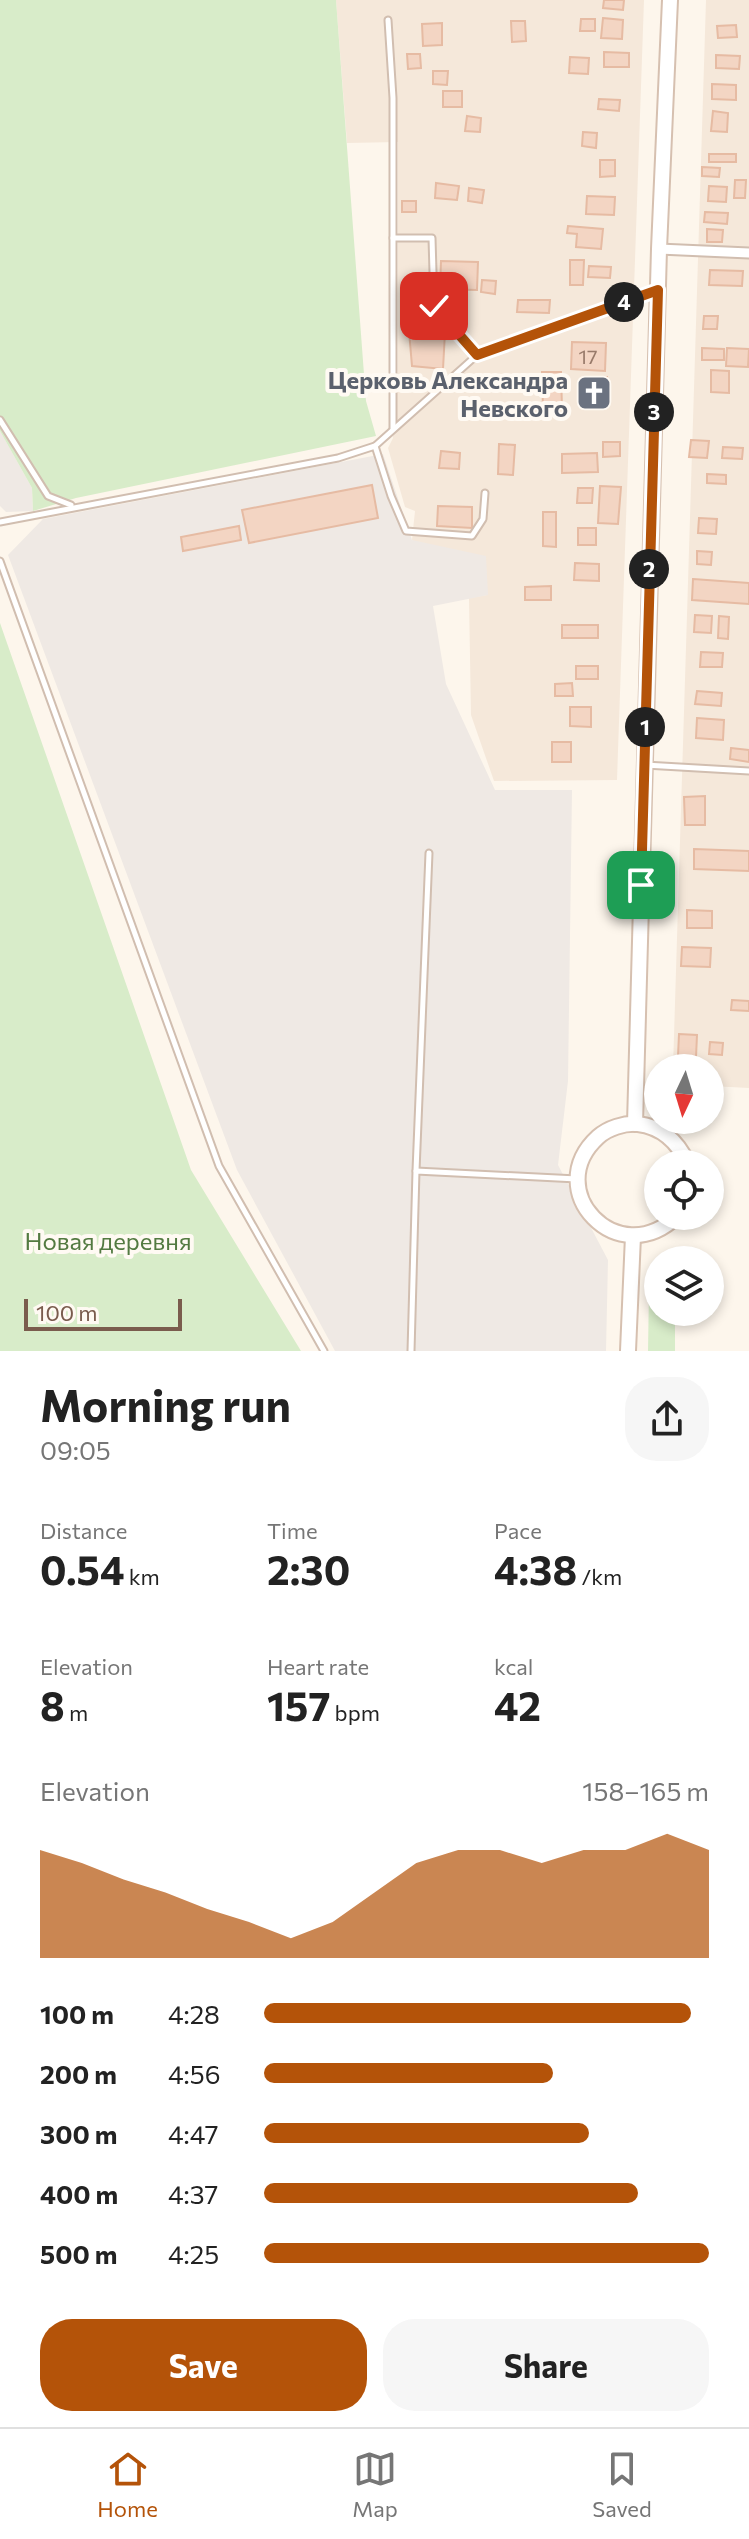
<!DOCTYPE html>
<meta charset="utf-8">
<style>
:root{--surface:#fff;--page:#f6f6f6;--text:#222;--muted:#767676;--line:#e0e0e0;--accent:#b45309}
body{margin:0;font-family:Commissioner,sans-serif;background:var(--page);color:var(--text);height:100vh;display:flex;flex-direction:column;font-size:30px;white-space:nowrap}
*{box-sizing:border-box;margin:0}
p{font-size:26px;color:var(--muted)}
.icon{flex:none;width:44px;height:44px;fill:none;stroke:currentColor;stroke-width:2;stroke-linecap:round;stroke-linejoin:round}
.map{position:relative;height:1351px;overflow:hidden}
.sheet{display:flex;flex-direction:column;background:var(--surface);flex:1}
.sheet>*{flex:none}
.needle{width:52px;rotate:184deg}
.buttons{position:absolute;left:644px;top:1054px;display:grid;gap:16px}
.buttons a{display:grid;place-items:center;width:80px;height:80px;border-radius:50%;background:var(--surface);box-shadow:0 4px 12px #0003;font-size:40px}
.scale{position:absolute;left:24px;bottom:20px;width:158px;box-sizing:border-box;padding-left:8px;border:4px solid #7a5c4d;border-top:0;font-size:22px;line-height:28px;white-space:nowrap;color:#7a5c4d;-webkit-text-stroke:6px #fffaf3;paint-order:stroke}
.pin{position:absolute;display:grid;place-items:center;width:68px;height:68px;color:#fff;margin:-34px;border-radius:16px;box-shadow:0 4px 12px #0006}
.km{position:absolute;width:40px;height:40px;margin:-20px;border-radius:50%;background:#222;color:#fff;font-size:22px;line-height:40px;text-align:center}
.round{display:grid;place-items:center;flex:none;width:84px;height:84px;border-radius:32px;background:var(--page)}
.head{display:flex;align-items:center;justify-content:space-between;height:136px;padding:0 40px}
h1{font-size:44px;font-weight:700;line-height:60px}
.figures{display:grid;grid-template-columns:repeat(3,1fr);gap:12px;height:136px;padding:8px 40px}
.figures div{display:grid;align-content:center}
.figures b{font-size:40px;font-weight:700}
.figures small{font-size:22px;font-weight:400}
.figures p{font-size:22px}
.chart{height:224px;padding:16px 40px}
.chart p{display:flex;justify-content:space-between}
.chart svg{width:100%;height:144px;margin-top:8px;fill:var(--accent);opacity:.7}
.primary-button{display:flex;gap:16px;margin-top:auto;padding:16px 40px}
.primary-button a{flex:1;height:92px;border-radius:32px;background:var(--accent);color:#fff;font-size:32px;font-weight:700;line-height:92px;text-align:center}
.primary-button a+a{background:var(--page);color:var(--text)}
ul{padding:0 40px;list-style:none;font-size:26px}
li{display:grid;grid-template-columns:128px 96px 1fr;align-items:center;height:60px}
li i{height:20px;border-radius:10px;background:var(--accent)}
.dock{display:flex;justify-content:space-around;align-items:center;height:112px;border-top:2px solid var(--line);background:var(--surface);font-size:22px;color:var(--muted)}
.dock a{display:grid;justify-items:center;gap:4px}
.dock .on{color:var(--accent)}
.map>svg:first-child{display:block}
.residential{fill:#f5e8da}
.industrial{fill:#efe9e4}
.green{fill:#d8ecc9}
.building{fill:#f3d5c3;stroke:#e6bba3;stroke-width:2}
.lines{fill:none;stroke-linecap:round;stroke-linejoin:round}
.lane-casing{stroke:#d1beb0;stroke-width:9}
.street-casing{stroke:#d1beb0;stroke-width:13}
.secondary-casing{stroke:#d6c0b0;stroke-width:18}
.lane{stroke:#fff;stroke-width:5}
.street{stroke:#fff;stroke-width:9}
.secondary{stroke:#fff;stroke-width:14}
.route-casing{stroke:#fff;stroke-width:16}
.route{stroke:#b45309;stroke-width:10}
.labels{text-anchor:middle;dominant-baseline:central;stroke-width:8;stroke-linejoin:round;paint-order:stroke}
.number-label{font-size:20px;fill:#987a6a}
.worship-label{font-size:24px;font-weight:bold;fill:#5b616d;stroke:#fffaf3;text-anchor:end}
.park-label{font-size:24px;fill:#537a41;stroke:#fffaf3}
</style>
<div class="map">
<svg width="749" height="1351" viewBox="0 0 749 1351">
<rect width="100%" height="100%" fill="#fdf6ec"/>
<g class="residential">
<polygon points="336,0 644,0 617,780 494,781 471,715 469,598 487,595 412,540 415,511 405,507 388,448 393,438 390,416 398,376 398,142 347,143"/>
<polygon points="706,0 749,0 749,1088 710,1086 710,1068 673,1068"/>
</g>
<g class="industrial">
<polygon points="0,431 32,488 33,511 6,512 0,506"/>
<polygon points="383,454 412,540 486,556 488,595 433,606 446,684 495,790 572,790 568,1081 558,1165 608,1260 606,1351 335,1351 237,1170 8,555 43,519"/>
</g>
<g class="green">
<polygon points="0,0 336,0 366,401 376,436 76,498 33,511 32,488 0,431"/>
<polygon points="0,623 191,1170 301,1351 0,1351"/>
<polygon points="658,1277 658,1312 675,1312 675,1351 648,1351 649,1289"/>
</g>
<g class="building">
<polygon points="604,0 624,0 623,10 603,8"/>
<polygon points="603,18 623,20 622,39 601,38"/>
<polygon points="581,19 595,19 595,31 580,31"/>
<polygon points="511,21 525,21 526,41 512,42"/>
<polygon points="442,23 442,45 423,46 422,24"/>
<polygon points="736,25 737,37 718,38 717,26"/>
<polygon points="604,52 629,53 629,67 604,67"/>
<polygon points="407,54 420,54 421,68 408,69"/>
<polygon points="716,55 740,56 739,69 716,68"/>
<polygon points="570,57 589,58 588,74 569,73"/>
<polygon points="433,71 448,71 447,85 433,84"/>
<polygon points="712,84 736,85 736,100 712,99"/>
<rect x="443" y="91" width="19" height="16"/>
<polygon points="599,99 620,100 619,111 598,109"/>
<polygon points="713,111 728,113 727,132 711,131"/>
<polygon points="467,116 481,118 480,132 465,131"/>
<polygon points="583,132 597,133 596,148 582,146"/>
<rect x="709" y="154" width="27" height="8"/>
<polygon points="600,160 615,160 615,176 600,177"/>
<polygon points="702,167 720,168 719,177 702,176"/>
<polygon points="735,180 746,180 745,198 734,198"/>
<polygon points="436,183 459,186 457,200 435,198"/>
<polygon points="709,186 727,187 726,202 708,201"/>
<polygon points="469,188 484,190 482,203 468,201"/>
<polygon points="587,196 615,197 614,215 586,214"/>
<rect x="402" y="201" width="14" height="11"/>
<polygon points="705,212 728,213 727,224 704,222"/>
<polygon points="568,226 603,229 601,249 576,247 577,234 567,233"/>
<polygon points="707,229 723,230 722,242 707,242"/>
<polygon points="570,260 584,260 583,285 570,285"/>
<polygon points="441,261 478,262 477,290 440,289"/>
<polygon points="589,266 611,267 610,278 588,277"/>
<polygon points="710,270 743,271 742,286 709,285"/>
<polygon points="482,280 496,281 495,294 481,292"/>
<polygon points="518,300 550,300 549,313 517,312"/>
<polygon points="403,302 426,303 427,331 445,332 443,369 412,366 408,319 402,319"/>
<polygon points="704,316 718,316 717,329 703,329"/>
<polygon points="572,342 606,343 605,371 571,369"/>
<polygon points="702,348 724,349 724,360 702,360"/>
<polygon points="727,348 749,349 748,367 726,366"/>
<polygon points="711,370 729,371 729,393 711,392"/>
<polygon points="542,372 561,372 562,409 543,410"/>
<polygon points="607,377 607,408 582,408 582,378"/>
<polygon points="691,440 709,441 707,458 689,457"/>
<polygon points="603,442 620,442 620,456 603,457"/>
<polygon points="499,444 515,445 513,475 498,474"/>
<polygon points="723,447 743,448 742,459 722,458"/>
<polygon points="441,451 460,453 459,469 439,468"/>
<polygon points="597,453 598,472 562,473 562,454"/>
<polygon points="707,474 726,475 726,484 707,483"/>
<polygon points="372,485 378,518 249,543 242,510"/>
<polygon points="600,486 621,487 618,524 598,523"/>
<polygon points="578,488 593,488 592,503 577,503"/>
<polygon points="438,506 472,507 472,528 437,526"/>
<polygon points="543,512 556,512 556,547 543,546"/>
<polygon points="699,518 717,519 716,534 698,533"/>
<polygon points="239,526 241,540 183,551 181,537"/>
<rect x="578" y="528" width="18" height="17"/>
<polygon points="697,551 712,552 711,565 697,564"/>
<polygon points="575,563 599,564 599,581 574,580"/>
<polygon points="693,579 749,583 749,604 692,600"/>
<polygon points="551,586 551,600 525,600 525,587"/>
<polygon points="695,615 712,616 711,633 694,632"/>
<polygon points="719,616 729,617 728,639 718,638"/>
<rect x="562" y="625" width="36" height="13"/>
<polygon points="701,652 723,653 722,667 700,667"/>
<rect x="576" y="666" width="22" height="13"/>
<polygon points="572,683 573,696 555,696 555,684"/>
<polygon points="697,691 722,693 721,706 695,704"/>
<polygon points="570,707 591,707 591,727 570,726"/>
<polygon points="697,718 724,720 723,740 696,738"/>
<rect x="552" y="742" width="19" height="20"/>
<polygon points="731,748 749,750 749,762 730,759"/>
<polygon points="705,796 705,825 685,825 684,797"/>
<polygon points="694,849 749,851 749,871 694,869"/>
<polygon points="687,910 712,911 712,928 687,928"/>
<polygon points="682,947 711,948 710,967 681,966"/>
<polygon points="732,1000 749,1001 749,1011 731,1010"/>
<polygon points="679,1034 697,1035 696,1057 678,1056"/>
<polygon points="710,1042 723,1043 722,1055 709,1054"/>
</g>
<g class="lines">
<defs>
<g id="lane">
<polyline points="388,20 393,98 393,428"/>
<polyline points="393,238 432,238 434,306 477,355"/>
<polyline points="0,420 48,496 71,505"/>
<polyline points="375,446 391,496 406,531 472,536 483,519 485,493"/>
<polyline points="0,522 338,458 375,446 477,355 657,291"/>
<polyline points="0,561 219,1166 324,1351"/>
<polyline points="645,765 749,771"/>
<polyline points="416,1171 429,853"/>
<polyline points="411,1351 416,1171 577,1179"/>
</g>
<polyline id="street" points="659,249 749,253"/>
<g id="secondary">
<polyline points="635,1124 659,249 670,0"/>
<path d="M677 1216C618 1273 540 1190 598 1137 608 1128 624 1123 638 1124 663 1127 678 1142 688 1164"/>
<polyline points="628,1351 633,1236"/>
</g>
</defs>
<use href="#lane" class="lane-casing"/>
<use href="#street" class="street-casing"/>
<use href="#secondary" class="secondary-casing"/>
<use href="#lane" class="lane"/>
<use href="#street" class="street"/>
<use href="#secondary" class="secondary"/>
</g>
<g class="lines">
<defs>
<polyline id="route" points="434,306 477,355 658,290 641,885"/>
</defs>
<use href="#route" class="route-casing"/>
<use href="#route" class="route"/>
</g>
<defs>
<symbol id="church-square" viewBox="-11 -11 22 22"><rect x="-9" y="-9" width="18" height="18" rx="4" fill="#6b7280" stroke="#fffaf3"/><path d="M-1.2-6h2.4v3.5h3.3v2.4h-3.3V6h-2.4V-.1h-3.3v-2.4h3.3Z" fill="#fff"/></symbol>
</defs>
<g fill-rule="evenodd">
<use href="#church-square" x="574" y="373" width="40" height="40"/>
</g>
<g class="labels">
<g class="number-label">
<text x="588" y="356">17</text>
</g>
<g class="worship-label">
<text x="568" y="379">Церковь Александра<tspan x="568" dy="28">Невского</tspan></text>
</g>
<g class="park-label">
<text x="108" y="1240">Новая деревня</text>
</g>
</g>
</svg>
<div class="buttons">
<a><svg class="needle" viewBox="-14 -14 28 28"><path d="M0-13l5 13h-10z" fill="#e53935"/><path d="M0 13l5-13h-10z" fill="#767676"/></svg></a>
<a><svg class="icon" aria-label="locate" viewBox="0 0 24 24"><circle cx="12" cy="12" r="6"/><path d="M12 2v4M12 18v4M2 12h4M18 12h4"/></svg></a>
<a><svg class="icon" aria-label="layers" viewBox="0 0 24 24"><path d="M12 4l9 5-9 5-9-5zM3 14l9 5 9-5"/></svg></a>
</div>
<div class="scale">100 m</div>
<div class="pin" style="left:641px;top:885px;background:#1e9e55"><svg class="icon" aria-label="arrive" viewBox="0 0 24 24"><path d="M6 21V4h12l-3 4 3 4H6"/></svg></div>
<div class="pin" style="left:434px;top:306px;background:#d93025"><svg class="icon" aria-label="check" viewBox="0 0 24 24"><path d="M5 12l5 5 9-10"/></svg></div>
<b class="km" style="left:645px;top:727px">1</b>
<b class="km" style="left:649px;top:569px">2</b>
<b class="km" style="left:654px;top:412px">3</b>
<b class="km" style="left:624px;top:302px">4</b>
</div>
<section class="sheet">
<div class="head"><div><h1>Morning run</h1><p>09:05</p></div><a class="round"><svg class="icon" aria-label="share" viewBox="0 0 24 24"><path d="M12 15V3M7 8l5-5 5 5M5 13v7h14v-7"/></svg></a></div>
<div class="figures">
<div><p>Distance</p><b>0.54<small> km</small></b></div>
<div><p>Time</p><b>2:30</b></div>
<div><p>Pace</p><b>4:38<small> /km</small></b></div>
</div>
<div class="figures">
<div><p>Elevation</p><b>8<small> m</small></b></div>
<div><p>Heart rate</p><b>157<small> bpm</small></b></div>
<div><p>kcal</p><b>42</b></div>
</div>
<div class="chart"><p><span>Elevation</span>158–165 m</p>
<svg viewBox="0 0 160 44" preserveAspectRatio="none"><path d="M0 44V11L10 15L20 20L30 24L40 29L50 33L60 38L70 33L80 24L90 15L100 11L110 11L120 15L130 11L140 11L150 6L160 11V44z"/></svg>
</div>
<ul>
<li><b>100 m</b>4:28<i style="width:96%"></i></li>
<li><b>200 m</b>4:56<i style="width:65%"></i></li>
<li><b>300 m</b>4:47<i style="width:73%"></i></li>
<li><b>400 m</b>4:37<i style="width:84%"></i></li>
<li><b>500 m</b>4:25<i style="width:100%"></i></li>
</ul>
<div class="primary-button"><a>Save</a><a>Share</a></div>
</section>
<nav class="dock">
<a class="on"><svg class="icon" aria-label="home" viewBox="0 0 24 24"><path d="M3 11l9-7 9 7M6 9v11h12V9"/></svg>Home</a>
<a><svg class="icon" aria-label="map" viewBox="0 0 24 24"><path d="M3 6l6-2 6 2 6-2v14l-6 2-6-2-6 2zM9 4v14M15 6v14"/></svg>Map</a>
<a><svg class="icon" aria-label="saved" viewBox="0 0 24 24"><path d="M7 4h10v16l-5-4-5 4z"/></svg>Saved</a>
</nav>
